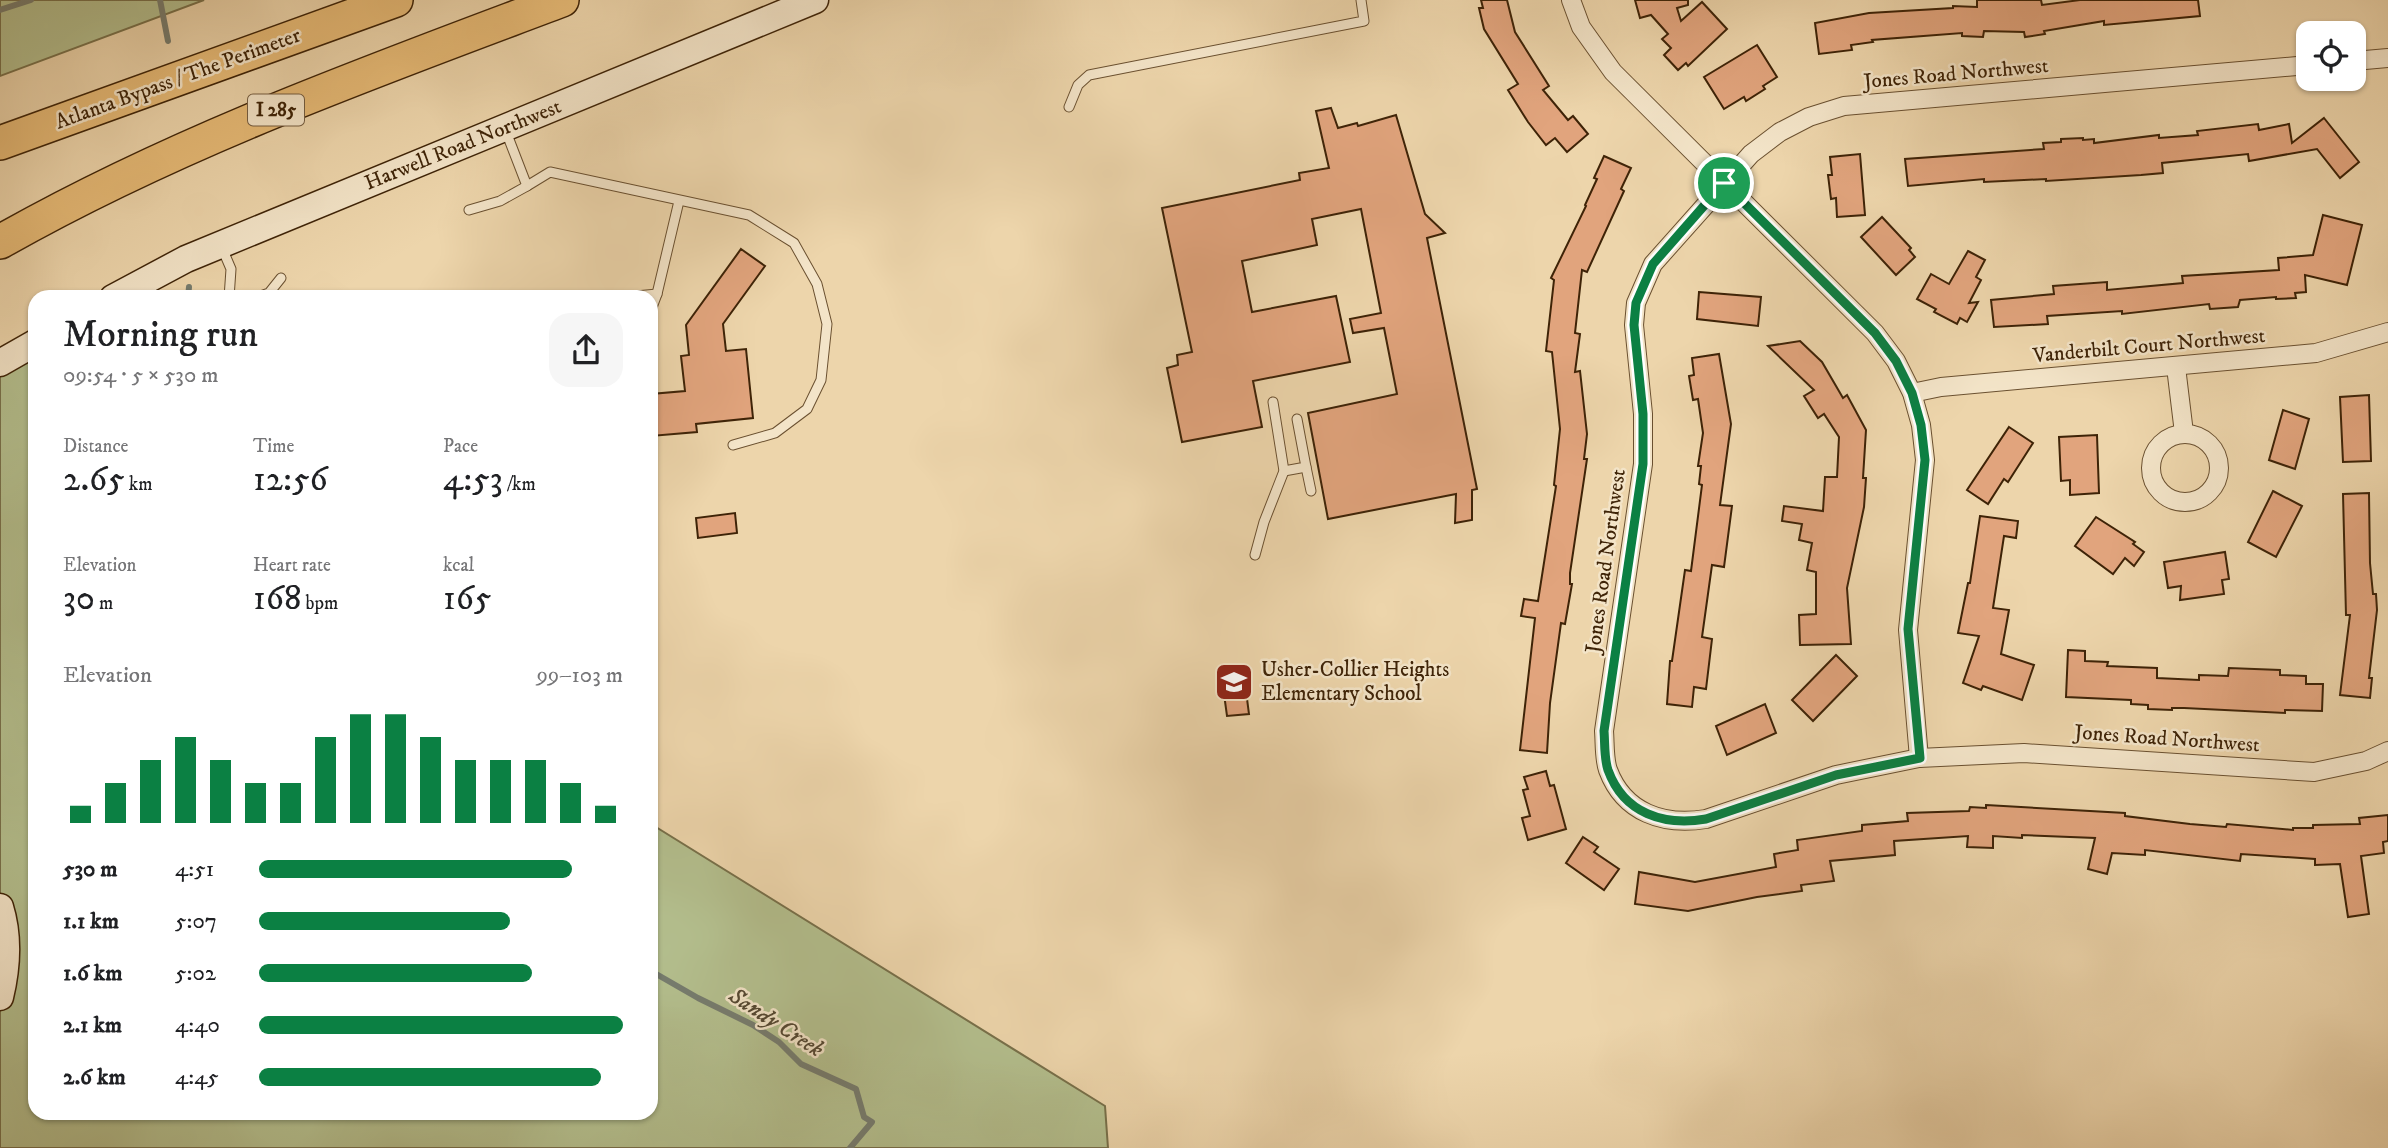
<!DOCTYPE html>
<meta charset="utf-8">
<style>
:root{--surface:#fff;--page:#f6f6f6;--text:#202124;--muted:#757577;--accent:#0b8043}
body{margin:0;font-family:"IM FELL DW Pica",serif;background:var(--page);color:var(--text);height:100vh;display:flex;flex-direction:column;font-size:26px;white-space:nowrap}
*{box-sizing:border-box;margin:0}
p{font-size:23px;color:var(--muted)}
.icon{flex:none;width:38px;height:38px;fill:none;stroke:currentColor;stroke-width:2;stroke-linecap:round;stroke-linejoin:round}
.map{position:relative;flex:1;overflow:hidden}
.sheet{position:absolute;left:28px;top:290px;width:630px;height:830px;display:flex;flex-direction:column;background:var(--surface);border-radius:21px;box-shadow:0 2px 5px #0004}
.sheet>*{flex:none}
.fabs{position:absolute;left:2296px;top:21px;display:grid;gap:14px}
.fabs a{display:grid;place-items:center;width:70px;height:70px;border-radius:14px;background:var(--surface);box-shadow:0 2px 5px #0004;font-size:35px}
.pin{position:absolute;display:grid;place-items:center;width:60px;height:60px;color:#fff;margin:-30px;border:4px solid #fff;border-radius:50%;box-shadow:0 2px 7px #0007}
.round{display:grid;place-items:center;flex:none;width:74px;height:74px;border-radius:21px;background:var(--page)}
.overview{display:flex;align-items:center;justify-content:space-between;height:119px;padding:0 35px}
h1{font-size:38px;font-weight:600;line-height:52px}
.figures{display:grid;grid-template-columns:repeat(3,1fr);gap:10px;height:119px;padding:7px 35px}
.figures div{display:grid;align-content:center}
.figures b{font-size:35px;font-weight:600}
.figures small{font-size:19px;font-weight:400}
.figures p{font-size:19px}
.chart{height:196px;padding:14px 35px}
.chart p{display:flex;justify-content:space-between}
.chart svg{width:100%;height:126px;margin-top:7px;stroke:var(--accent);stroke-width:6}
ul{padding:0 35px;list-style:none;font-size:23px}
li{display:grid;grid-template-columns:112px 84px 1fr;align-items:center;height:52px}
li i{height:18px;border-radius:9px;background:var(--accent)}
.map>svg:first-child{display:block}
.green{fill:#b3be8d;stroke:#78704a;stroke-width:2}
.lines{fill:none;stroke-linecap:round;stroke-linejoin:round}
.stream{stroke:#767c6e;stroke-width:6}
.building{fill:#e1a47d;stroke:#3e2307;stroke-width:2}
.lane-casing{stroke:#6a5030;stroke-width:11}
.street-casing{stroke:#6a5030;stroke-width:20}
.secondary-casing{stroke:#3e2307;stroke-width:29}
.highway-casing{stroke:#3e2307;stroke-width:36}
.lane{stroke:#f3e4c8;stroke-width:9}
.street{stroke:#f3e4c8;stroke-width:18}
.secondary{stroke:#f3e4c8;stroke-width:26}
.highway{stroke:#e6ba76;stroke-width:33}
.route-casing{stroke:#fff;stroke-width:14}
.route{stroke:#0b8043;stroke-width:9}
.labels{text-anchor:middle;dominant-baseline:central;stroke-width:5;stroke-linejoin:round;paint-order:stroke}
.shield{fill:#f3e4c8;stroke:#745d41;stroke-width:2}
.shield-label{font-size:19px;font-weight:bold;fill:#3e2307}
.street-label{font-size:21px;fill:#3e2307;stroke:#f3e4c8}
.poi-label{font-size:21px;fill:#3e2307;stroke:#f3e4c8;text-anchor:start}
.water-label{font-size:23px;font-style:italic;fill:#554832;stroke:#f3e4c8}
</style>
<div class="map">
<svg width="2388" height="1148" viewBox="0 0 2388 1148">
<rect width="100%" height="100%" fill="#edd5ab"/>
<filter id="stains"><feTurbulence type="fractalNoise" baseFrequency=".00286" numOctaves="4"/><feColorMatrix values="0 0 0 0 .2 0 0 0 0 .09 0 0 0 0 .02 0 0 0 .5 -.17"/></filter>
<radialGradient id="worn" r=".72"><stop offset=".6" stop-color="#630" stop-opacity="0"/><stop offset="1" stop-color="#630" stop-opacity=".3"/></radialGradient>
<g class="green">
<polygon points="0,0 204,0 0,76"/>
<polygon points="35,351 35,1113 651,1113 651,824 1105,1106 1108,1148 0,1148 0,368"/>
</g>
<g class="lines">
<g class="stream">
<polyline points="160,0 168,41"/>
<polyline points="0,10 31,0"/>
<polyline points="188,298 189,287"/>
<polyline points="651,971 698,998 753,1025 779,1042 801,1064 856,1089 864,1117 872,1122 850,1148"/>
</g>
</g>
<g class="building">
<polygon points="1481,0 1507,0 1515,32 1549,86 1543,90 1568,120 1573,116 1588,134 1567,152 1555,138 1546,145 1528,122 1508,90 1518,84 1484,29 1479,8 1483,8"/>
<polygon points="1635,0 1688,0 1688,5 1677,8 1681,21 1702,2 1727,29 1688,66 1686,63 1678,70 1664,55 1671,48 1662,39 1668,34 1651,15 1640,18"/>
<polygon points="1977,0 2041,0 2042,5 2080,0 2198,0 2200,16 2104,25 2104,21 2044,31 2045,34 2025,37 2024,32 1984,31 1983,37 1962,36 1962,33 1872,40 1873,42 1851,45 1852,50 1819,54 1815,23 1869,13 1953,8 1953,6 1977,7"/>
<polygon points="1757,45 1777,77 1763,86 1765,89 1746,101 1744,97 1724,109 1704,77"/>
<polygon points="1331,108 1338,128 1357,123 1358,126 1396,115 1425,214 1445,233 1427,238 1477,489 1472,490 1472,520 1455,523 1456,494 1328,519 1308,413 1397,394 1384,328 1353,333 1350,319 1381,313 1361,209 1312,219 1317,245 1242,261 1252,312 1336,296 1350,362 1253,381 1262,427 1182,442 1167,368 1178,365 1177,355 1192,352 1162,208 1300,180 1299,173 1329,168 1316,111"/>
<polygon points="2324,118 2359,162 2340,178 2317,149 2249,161 2248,154 2162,163 2163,173 2141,175 2046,181 2046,179 1984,182 1984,179 1908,186 1905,159 2044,149 2043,143 2061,142 2061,139 2083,138 2083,140 2094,139 2094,143 2159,135 2159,138 2198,135 2197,131 2258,124 2259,130 2289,124 2292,143"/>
<polygon points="1860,154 1865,215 1837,217 1836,198 1831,199 1828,175 1832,175 1830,157"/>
<polygon points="1604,156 1631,168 1621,189 1624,191 1587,272 1582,270 1575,333 1580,334 1575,372 1580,371 1587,434 1584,459 1587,459 1570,573 1570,584 1572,584 1565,624 1561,623 1550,703 1547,753 1520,750 1535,618 1521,616 1524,599 1538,601 1556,486 1554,485 1560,429 1552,352 1546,351 1554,280 1551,278 1586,206 1585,205 1597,179 1594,178"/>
<polygon points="2323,215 2362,225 2347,285 2305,275 2306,292 2295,293 2296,298 2276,299 2276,297 2240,300 2238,307 2210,309 2209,304 2122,314 2122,311 2047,316 2048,324 1994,327 1991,300 2054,294 2053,286 2107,282 2107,290 2183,283 2182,276 2279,270 2278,258 2313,255"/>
<polygon points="1882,217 1911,248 1909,250 1915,257 1896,275 1861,237"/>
<polygon points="741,249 765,266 723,324 726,351 746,349 753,418 696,424 697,432 651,436 651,394 685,391 681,356 689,355 686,325"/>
<polygon points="1968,251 1985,260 1976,277 1981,280 1969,303 1978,302 1967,322 1960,318 1957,324 1934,312 1936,309 1917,299 1931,274 1949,284"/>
<polygon points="1699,292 1761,297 1758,326 1697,319"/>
<polygon points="1800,341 1822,362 1843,398 1847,395 1866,430 1863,478 1866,478 1864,507 1847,588 1851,644 1800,645 1799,615 1816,614 1816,572 1807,570 1812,543 1799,540 1802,524 1782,521 1784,506 1823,511 1825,477 1837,477 1839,437 1824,414 1818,418 1804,396 1814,390 1768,346"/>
<polygon points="1719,354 1731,424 1720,505 1732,506 1724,567 1712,565 1702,637 1712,639 1706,689 1694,687 1692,707 1667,704 1670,661 1672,661 1685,570 1691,571 1702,485 1699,484 1701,466 1698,466 1703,433 1698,399 1693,400 1689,376 1694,375 1692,358"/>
<polygon points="2369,395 2371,461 2343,462 2340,397"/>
<polygon points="2283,410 2309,419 2295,469 2269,460"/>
<polygon points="2009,427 2033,443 2008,482 2004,479 1988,504 1967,490"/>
<polygon points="2097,435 2099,493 2070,495 2070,480 2061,481 2059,437"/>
<polygon points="2273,491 2302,506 2276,557 2248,542"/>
<polygon points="2369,493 2370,563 2373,594 2376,594 2377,610 2369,678 2372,678 2370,698 2340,695 2350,615 2346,615 2343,494"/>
<polygon points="735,513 737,533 698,538 696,518"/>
<polygon points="1980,516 2018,521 2016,538 2004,536 1993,608 2009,610 2001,654 2034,665 2022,700 1983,686 1981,690 1963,683 1979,636 1958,633 1968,583 1970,583"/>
<polygon points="2096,517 2135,542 2133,544 2144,552 2134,566 2125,558 2113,574 2075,546"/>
<polygon points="2225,552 2229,579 2222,580 2224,594 2180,600 2181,586 2168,588 2164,562"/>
<polygon points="2068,650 2085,651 2085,661 2108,662 2107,666 2157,668 2157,678 2199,680 2199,675 2228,676 2229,668 2280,670 2280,675 2306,676 2306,684 2323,684 2322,711 2285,710 2285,713 2184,708 2172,708 2172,710 2148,709 2148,705 2131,704 2131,700 2066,697"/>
<polygon points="1836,655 1857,676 1813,721 1792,700"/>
<polygon points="1246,691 1249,714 1227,716 1224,694"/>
<polygon points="1765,704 1776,733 1727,755 1716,726"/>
<polygon points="1546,771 1550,786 1554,785 1566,829 1528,840 1522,818 1530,816 1523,790 1528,789 1524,777"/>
<polygon points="1986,805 2125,813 2125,816 2190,824 2226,827 2227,824 2293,830 2293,828 2313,828 2313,825 2360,824 2359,818 2388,815 2388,841 2383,842 2384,853 2361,856 2369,914 2348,917 2340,864 2315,865 2315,859 2241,854 2240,861 2145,850 2145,855 2112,853 2107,874 2088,869 2095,838 2022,835 2022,838 1993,836 1993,848 1967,847 1968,836 1894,841 1895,855 1830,861 1834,881 1801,885 1802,891 1757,897 1688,911 1635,904 1639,872 1695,882 1776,867 1774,854 1798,850 1797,840 1862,831 1862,825 1908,821 1907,813 1969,811 1970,807 1986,808"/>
<polygon points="1583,837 1598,847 1594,852 1619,869 1604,890 1566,863"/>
</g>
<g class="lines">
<defs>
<g id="lane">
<polyline points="1069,107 1078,85 1089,75 1364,21 1361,0"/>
<polyline points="527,186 550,172 749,215 794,243 817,284 827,324 821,380 807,409 775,433 733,445"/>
<polyline points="469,210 500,201 527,186 505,129"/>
<polyline points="222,248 231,269 229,298"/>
<polyline points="636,296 657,294"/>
<polyline points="255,298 269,293 281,278"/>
<polyline points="651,310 657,294 679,201"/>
<polyline points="1306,467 1311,491"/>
<polyline points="1284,471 1306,467 1297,419"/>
<polyline points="1255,555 1264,522 1284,471 1273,402"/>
</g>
<g id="street">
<polyline points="1571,0 1581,27 1613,72 1875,333 1896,361 1912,393 1921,425 1925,460 1908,630 1919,758"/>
<polyline points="2354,61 2388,58"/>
<path d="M2308 65 1844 106 1809 117 1780 132 1751 154 1653 264 1636 303 1634 325 1643 414V464L1604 731C1605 743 1604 759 1608 770 1624 813 1664 826 1706 819L1836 775 1919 758 2024 753 2314 772 2366 761 2388 751"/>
<polyline points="2176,367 2184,433"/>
<polyline points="1912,393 1941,387 2316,353 2388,332"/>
<circle cx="2185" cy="468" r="34"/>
</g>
<g id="secondary">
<polyline points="113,298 186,259 815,0"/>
<polyline points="0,363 35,343"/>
<path d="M0 907C9 936 7 968 0 997"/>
</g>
<g id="highway">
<polyline points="0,143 396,0"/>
<path d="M0 242C178 141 371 72 562 0"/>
</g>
</defs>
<use href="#lane" class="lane-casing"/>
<use href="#street" class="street-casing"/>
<use href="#secondary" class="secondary-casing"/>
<use href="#highway" class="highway-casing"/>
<use href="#lane" class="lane"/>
<use href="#street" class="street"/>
<use href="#secondary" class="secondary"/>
<use href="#highway" class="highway"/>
</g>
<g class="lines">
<defs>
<path id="route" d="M1724 183 1875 333 1896 361 1912 393 1921 425 1925 460 1908 629 1920 758 1836 775 1706 819C1664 826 1624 814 1608 770 1604 758 1605 743 1604 731L1643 464V414L1634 325 1636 303 1653 264Z"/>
</defs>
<use href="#route" class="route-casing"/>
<use href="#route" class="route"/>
</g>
<defs>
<symbol id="school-square" viewBox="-11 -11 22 22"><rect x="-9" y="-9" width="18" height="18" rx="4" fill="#8f2418" stroke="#f3e4c8"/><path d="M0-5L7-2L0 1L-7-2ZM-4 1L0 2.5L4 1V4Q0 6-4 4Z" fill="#fff"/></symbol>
</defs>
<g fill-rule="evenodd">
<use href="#school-square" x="1212" y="660" width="44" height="44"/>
</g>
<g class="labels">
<rect class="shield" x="248" y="94.5" width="56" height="31" rx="5"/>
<g class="shield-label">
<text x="276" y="110">I 285</text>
</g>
<g class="street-label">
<text transform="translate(1956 74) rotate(-5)">Jones Road Northwest</text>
<text transform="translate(178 79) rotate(-20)">Atlanta Bypass / The Perimeter</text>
<text transform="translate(463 145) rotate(-22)">Harwell Road Northwest</text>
<text transform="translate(2149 346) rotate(-5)">Vanderbilt Court Northwest</text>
<text transform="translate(1606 561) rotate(-82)">Jones Road Northwest</text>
<text transform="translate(2167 739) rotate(4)">Jones Road Northwest</text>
</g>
<g class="poi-label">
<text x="1261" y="670">Usher-Collier Heights<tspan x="1261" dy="24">Elementary School</tspan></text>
</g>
<g class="water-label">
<text transform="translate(776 1023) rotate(33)">Sandy Creek</text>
</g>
</g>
<rect width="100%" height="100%" filter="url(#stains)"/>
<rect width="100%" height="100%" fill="url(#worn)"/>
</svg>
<div class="fabs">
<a><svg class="icon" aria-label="locate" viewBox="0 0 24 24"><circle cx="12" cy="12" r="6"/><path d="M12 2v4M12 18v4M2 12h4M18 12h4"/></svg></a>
</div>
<div class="pin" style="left:1724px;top:183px;background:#1e9e55"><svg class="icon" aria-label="arrive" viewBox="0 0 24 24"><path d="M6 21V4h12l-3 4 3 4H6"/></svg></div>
<section class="sheet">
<div class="overview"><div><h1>Morning run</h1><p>09:54 · 5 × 530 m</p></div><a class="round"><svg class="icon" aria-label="share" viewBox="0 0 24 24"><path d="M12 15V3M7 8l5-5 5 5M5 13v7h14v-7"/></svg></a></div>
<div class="figures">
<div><p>Distance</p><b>2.65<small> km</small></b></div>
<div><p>Time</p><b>12:56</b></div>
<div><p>Pace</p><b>4:53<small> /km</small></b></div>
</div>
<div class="figures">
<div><p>Elevation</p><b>30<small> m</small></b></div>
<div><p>Heart rate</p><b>168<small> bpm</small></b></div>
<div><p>kcal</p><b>165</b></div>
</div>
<div class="chart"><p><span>Elevation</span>99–103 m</p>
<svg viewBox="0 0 160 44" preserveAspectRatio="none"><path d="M5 44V38M15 44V30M25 44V22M35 44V14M45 44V22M55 44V30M65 44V30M75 44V14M85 44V6M95 44V6M105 44V14M115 44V22M125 44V22M135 44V22M145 44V30M155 44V38"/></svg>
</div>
<ul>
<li><b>530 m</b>4:51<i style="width:86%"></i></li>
<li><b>1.1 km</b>5:07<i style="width:69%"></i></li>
<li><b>1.6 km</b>5:02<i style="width:75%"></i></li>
<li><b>2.1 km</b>4:40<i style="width:100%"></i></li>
<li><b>2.6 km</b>4:45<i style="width:94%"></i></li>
</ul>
</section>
</div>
